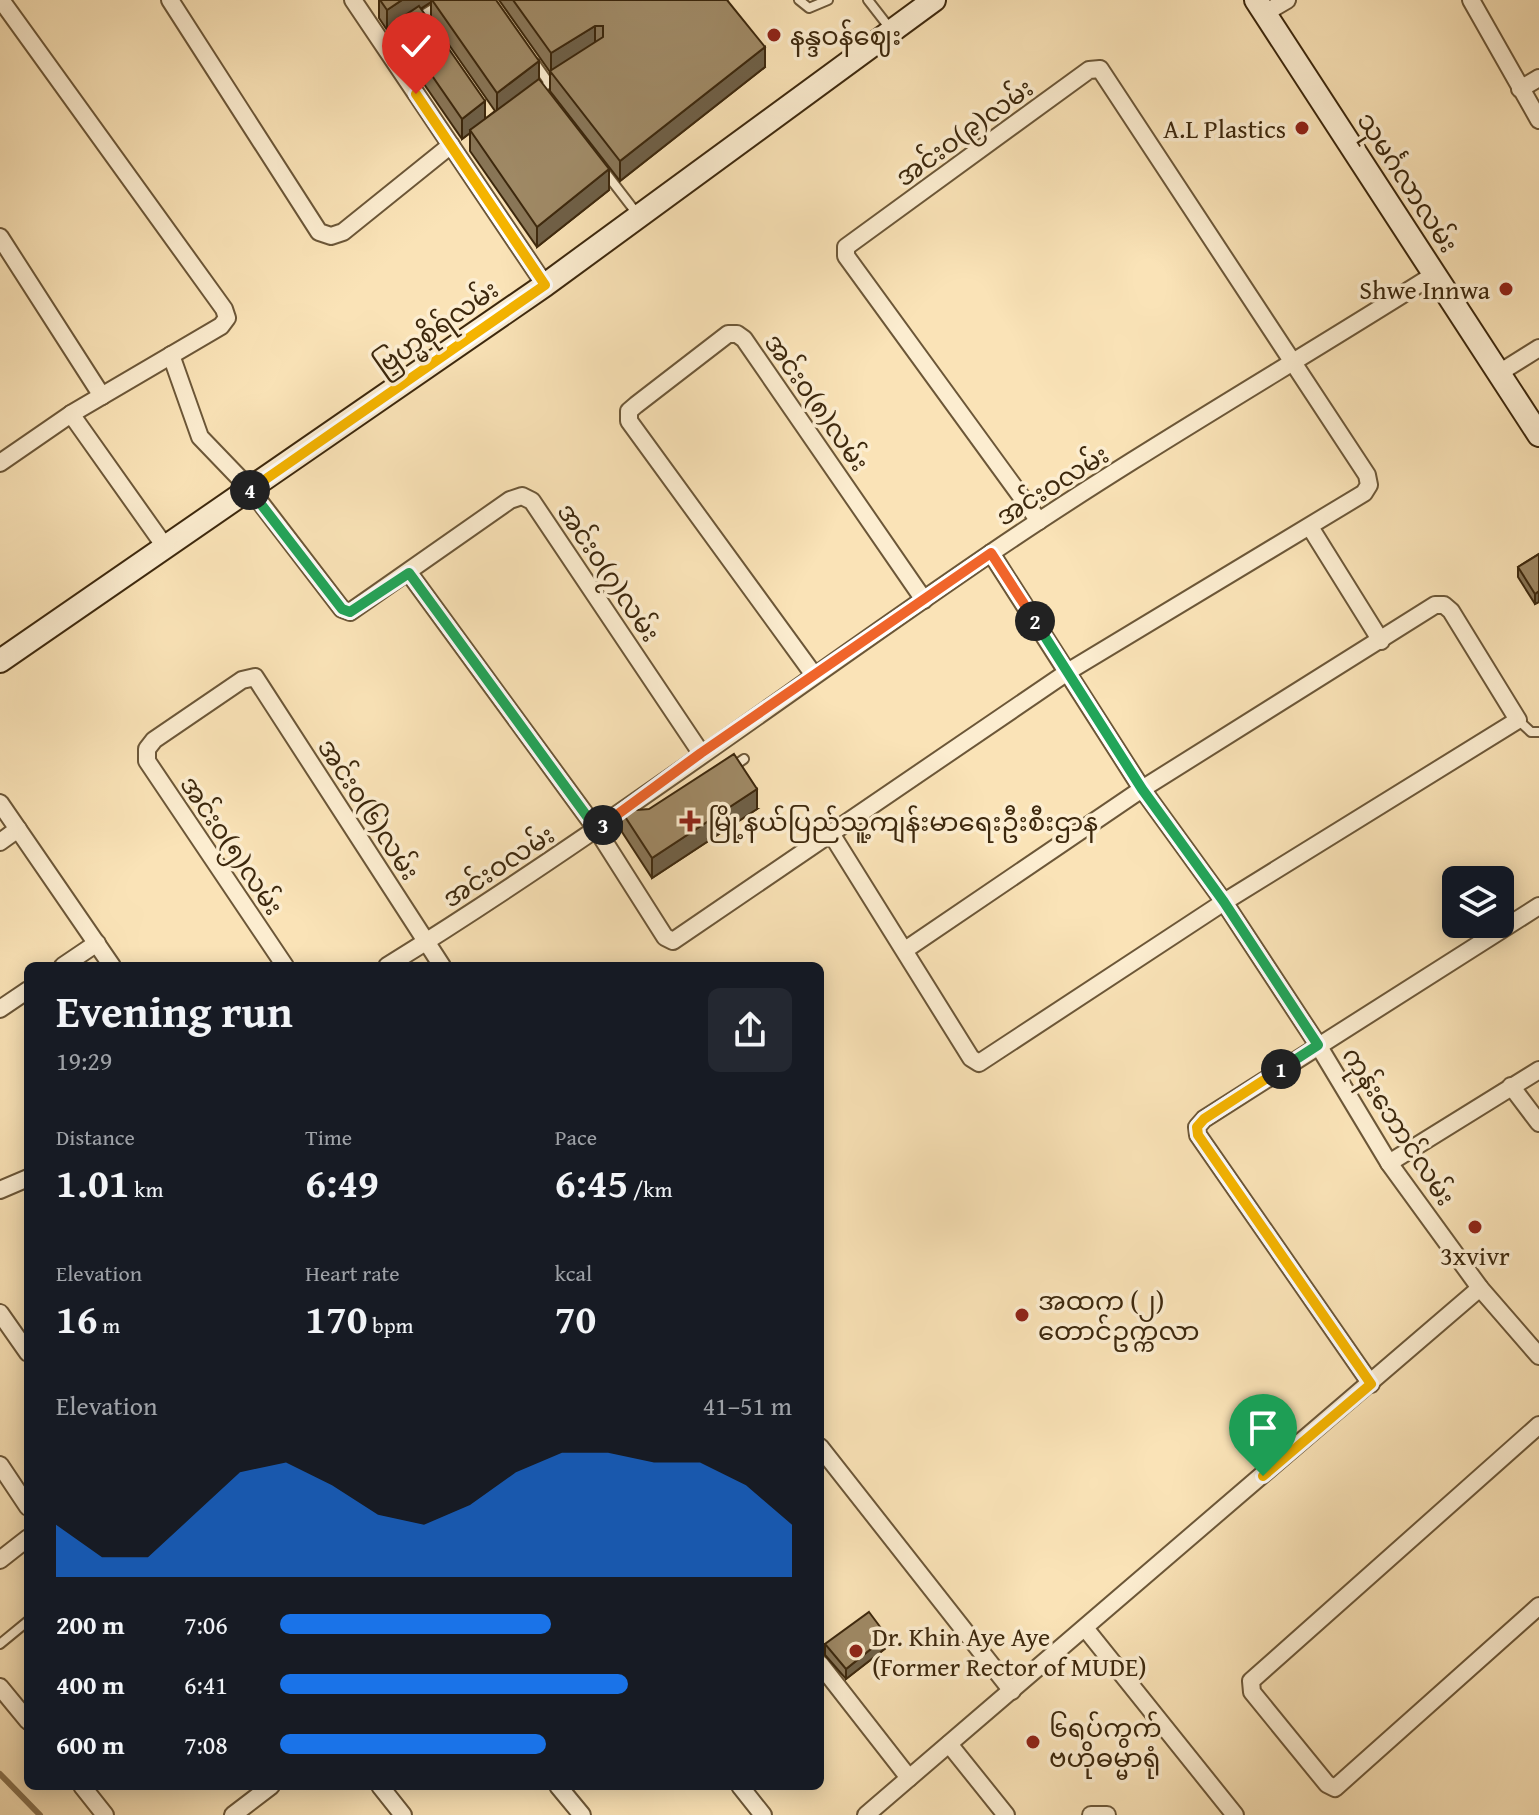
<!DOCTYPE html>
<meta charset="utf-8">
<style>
:root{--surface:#171b24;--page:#242831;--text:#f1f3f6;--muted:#9ea1a6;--accent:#1a73e8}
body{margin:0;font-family:"Gentium Book Plus","Noto Sans Myanmar",serif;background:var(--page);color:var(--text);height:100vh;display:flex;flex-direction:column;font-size:30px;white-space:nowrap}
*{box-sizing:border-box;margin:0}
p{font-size:26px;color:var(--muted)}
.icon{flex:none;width:44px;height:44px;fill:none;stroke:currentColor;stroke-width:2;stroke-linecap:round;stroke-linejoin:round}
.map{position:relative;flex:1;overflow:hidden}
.sheet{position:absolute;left:24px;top:962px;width:800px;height:828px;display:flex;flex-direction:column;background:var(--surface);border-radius:12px;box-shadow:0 4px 20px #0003}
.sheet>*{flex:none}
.buttons{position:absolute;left:1442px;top:866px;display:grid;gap:16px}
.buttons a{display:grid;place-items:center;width:72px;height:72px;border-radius:12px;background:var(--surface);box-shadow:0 4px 20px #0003;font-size:40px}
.pin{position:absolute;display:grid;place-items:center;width:68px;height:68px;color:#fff;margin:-82px -34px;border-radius:50% 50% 50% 0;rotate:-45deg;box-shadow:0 0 8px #0007}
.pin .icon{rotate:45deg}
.km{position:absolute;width:40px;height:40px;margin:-20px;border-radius:50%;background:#222;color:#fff;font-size:22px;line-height:40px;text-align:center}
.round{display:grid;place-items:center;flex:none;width:84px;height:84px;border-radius:12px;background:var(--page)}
.head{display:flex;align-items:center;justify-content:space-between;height:136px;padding:0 32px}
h1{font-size:44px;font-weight:700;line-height:60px}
.stats{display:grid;grid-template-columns:repeat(3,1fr);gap:12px;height:136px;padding:8px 32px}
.stats div{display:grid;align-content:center}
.stats b{font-size:40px;font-weight:700}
.stats small{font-size:22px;font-weight:400}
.stats p{font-size:22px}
.chart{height:224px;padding:16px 32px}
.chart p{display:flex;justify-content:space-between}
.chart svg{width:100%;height:144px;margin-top:8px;fill:var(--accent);opacity:.7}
ul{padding:0 32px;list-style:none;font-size:26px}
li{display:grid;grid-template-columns:128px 96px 1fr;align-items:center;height:60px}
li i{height:20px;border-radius:10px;background:var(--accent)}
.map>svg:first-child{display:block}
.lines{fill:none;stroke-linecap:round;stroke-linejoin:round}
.stream{stroke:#887250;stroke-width:6}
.lane-casing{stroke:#6c5738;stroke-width:12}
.street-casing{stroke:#6c5738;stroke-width:20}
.secondary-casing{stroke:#3d280d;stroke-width:26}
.lane{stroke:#fcedd0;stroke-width:8}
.street{stroke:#fcedd0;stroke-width:16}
.secondary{stroke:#fcedd0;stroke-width:22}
.wall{fill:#897657;stroke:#3d280d;stroke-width:2;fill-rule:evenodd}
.shaded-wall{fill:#6f6047;stroke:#3d280d;stroke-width:2}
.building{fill:#9f8965;stroke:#3d280d;stroke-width:2}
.split-1-casing{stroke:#fff;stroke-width:16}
.split-2-casing{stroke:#fff;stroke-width:16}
.split-3-casing{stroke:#fff;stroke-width:16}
.split-4-casing{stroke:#fff;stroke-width:16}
.split-5-casing{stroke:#fff;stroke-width:16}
.split-1{stroke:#f5b400;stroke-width:10}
.split-2{stroke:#22a559;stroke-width:10}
.split-3{stroke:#f0652b;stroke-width:10}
.split-4{stroke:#22a559;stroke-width:10}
.split-5{stroke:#f5b400;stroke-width:10}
.poi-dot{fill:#8f2418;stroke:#fcedd0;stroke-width:3}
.labels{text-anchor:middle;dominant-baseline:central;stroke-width:7;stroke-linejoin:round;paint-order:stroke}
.poi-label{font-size:26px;fill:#3d280d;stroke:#fcedd0;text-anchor:start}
.street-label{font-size:26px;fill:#3d280d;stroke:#fcedd0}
</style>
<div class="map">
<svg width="1539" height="1815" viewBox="0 0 1539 1815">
<rect width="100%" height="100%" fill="#fae3b7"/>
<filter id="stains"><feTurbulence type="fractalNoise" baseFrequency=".0025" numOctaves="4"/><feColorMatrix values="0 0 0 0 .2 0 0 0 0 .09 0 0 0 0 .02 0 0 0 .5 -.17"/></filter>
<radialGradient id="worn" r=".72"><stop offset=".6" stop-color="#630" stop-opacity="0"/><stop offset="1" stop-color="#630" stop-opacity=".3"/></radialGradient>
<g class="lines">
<polyline class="stream" points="0,1774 40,1815"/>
<defs>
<g id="lane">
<polyline points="799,0 809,8 828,0"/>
<polyline points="868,0 892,31"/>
<polyline points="415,20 447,0"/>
<polyline points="535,63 549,83 539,91"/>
<polyline points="605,172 638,215"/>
<polyline points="1518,720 1531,732 1539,732"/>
<polyline points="731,768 744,759"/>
<polyline points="0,1644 28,1621"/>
</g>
<g id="street">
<polyline points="170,0 319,232 331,236 343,232 451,145"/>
<polyline points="353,0 545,285"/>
<polyline points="1471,0 1539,120"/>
<polyline points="1265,13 1287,0"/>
<polyline points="1520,89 1539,78"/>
<polyline points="0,237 102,396"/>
<polyline points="171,355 200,437 250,489 342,609 350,612 510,500 522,496 532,501 701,753"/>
<polyline points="1499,373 1539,348"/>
<polyline points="71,414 166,548"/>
<polyline points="0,463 71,414 221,326 227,318 224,309 1,0"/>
<polyline points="1310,527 1381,641"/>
<polyline points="991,553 1142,789 1224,902 1318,1045 1389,1163 1480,1288 1539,1356"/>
<polyline points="409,573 597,830 665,937 673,941 1069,671 1364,493 1369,485 1367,475 1100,69 1089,70 846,247 846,256 1039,521"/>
<polyline points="814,675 629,421 629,411 636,405 728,334 737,334 744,339 924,600"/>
<polyline points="0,803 112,966"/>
<polyline points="832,835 971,1058 979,1063 1224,902 1518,720 1451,611 1444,605 1435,605 1142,789 905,950"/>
<polyline points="0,842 18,829"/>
<polyline points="63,966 97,943"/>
<polyline points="285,966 147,761 147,749 154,740 242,680 255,677 442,966"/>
<path d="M387 966C594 838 790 690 991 553 1135 455 1288 367 1435 274"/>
<polyline points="0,1009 28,990"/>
<polyline points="1511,1086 1539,1123"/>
<polyline points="1389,1163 1539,1070"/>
<polyline points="0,1190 28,1178"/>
<polyline points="0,1313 28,1353"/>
<polyline points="1371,1384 1198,1135 1197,1127 1204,1119 1539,906"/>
<polyline points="1539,1425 1251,1681 1252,1692 1327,1784 1335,1788 1539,1606"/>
<polyline points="820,1447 1012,1691"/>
<polyline points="0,1465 28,1507"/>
<polyline points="0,1560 28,1538"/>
<polyline points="1085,1628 1235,1815"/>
<polyline points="820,1664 909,1778"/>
<polyline points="0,1687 28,1721"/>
<polyline points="949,1744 1006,1815"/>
<polyline points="82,1786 105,1815"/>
<polyline points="380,1786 403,1815"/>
<polyline points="558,1786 582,1815"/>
<polyline points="740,1786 763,1815"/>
<polyline points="233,1815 271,1786"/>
<polyline points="866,1815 1480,1288"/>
<polyline points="1091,1815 1107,1815"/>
</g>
<g id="secondary">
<polyline points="1256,0 1539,435"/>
<polyline points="0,661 545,285 934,0"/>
</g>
</defs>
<use href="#lane" class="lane-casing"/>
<use href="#street" class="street-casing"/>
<use href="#secondary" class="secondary-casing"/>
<use href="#lane" class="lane"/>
<use href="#street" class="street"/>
<use href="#secondary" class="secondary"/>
</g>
<g class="wall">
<path d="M379 0H496L539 80 609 190 537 247 470 151V133L462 139 395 42V25L387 30 379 18ZM431 2V19L495 111 485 119 421 9Z"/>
<polygon points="499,0 727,0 765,67 620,181 550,91 550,72"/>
<polygon points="1539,554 1539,602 1535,604 1518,577 1518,567"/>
<polygon points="757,809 652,878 622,832 622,812 637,810"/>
<polygon points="825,1644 887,1647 846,1679 825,1655"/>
</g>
<g class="shaded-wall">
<polygon points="402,0 431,0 431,2 397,24 395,22 395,25 387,30 387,10"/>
<polygon points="595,26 595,46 551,74 551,53"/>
<polygon points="765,47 765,67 620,181 620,161"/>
<polygon points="539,61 539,81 497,113 497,93"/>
<polygon points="485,101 485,122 470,130 470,133 462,139 462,119"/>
<polygon points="609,169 609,190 537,247 537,227"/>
<polygon points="1539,591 1539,602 1535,604 1535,594"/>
<polygon points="757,789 757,809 652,878 652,858"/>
<polygon points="887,1636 887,1647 846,1679 846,1669"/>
</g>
<g class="building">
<polygon points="380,0 402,0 387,10"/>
<polygon points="432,0 496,0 539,61 497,93"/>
<polygon points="513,0 727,0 765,47 620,161 550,71 603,37 603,26 595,26 551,53"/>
<polygon points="419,6 485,101 462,119 395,22"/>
<polygon points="539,79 609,169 537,227 470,130"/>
<polygon points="1539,554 1539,591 1535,594 1518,567"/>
<polygon points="734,754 757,789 652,858 622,812 633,805 637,810 649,809"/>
<polygon points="869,1612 887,1636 846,1669 825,1644"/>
</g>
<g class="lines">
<defs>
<polyline id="split-1" points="1263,1476 1371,1384 1198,1135 1197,1127 1204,1119 1281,1069"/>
<polyline id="split-2" points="1035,621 1142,789 1224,902 1318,1045 1281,1069"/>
<polyline id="split-3" points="603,825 701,753 991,553 1035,621"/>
<polyline id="split-4" points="250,490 342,609 350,612 409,573 597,830 603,825"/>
<polyline id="split-5" points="250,490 545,285 416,94"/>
</defs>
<use href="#split-1" class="split-1-casing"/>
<use href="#split-2" class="split-2-casing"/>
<use href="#split-3" class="split-3-casing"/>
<use href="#split-4" class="split-4-casing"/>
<use href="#split-5" class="split-5-casing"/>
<use href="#split-1" class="split-1"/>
<use href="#split-2" class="split-2"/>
<use href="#split-3" class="split-3"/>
<use href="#split-4" class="split-4"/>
<use href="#split-5" class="split-5"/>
</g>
<g class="poi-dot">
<circle cx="774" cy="35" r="8"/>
<circle cx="1302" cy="128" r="8"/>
<circle cx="1506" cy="289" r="8"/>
<path d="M686 809h8v8h8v8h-8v8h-8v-8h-8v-8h8z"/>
<circle cx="1475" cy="1227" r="8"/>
<circle cx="1022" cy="1315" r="8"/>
<circle cx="856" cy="1651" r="8"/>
<circle cx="1033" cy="1742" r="8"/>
</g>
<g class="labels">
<g class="poi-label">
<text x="790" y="35">နန္ဒဝန်ဈေး</text>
<text x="1286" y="128" text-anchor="end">A.L Plastics</text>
<text x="1490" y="289" text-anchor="end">Shwe Innwa</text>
<text x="708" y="821">မြို့နယ်ပြည်သူ့ကျန်းမာရေးဦးစီးဌာန</text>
<text x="1475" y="1255" text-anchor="middle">3xvivr</text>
<text x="1038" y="1300">အထက (၂)<tspan x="1038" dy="30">တောင်ဥက္ကလာ</tspan></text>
<text x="872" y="1636">Dr. Khin Aye Aye<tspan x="872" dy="30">(Former Rector of MUDE)</tspan></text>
<text x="1049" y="1727">၆ရပ်ကွက်<tspan x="1049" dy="30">ဗဟိုဓမ္မာရုံ</tspan></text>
</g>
<g class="street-label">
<text transform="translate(964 132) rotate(-36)">အင်းဝ(၉)လမ်း</text>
<text transform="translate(1408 182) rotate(57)">သုမင်္ဂလာလမ်း</text>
<text transform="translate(436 327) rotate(-35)">ဗြဟ္မစိုရ်လမ်း</text>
<text transform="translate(817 402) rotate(55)">အင်းဝ(၈)လမ်း</text>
<text transform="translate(1052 485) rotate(-32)">အင်းဝလမ်း</text>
<text transform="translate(609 572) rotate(56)">အင်းဝ(၇)လမ်း</text>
<text transform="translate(369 809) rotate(57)">အင်းဝ(၆)လမ်း</text>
<text transform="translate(232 845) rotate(56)">အင်းဝ(၅)လမ်း</text>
<text transform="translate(498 866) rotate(-33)">အင်းဝလမ်း</text>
<text transform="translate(1399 1126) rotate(57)">ကုန်းဘောင်လမ်း</text>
</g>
</g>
<rect width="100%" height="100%" filter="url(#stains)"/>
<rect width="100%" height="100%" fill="url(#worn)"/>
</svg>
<div class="buttons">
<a><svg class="icon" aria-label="layers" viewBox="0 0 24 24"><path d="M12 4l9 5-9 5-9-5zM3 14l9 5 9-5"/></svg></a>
</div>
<div class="pin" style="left:1263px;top:1476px;background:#1e9e55"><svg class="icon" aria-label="arrive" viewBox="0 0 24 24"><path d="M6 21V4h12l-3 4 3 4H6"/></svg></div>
<div class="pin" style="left:416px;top:94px;background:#d93025"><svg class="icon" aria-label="check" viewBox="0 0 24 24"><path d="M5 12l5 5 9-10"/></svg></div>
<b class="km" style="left:1281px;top:1069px">1</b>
<b class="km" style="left:1035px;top:621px">2</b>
<b class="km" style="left:603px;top:825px">3</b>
<b class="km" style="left:250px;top:490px">4</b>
<section class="sheet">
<div class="head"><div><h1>Evening run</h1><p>19:29</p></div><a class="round"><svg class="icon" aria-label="share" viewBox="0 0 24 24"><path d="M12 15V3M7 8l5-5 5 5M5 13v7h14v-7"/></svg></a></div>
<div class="stats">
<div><p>Distance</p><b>1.01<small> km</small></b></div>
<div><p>Time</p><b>6:49</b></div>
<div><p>Pace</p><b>6:45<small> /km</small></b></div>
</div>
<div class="stats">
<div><p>Elevation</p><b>16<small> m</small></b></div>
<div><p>Heart rate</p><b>170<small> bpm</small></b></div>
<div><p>kcal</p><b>70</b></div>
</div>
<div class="chart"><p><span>Elevation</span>41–51 m</p>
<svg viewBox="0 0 160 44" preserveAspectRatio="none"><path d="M0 44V28L10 38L20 38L30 25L40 12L50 9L60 16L70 25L80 28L90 22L100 12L110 6L120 6L130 9L140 9L150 16L160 28V44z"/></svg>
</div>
<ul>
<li><b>200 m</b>7:06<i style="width:53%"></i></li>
<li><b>400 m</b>6:41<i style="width:68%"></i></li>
<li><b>600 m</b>7:08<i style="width:52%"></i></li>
</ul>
</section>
</div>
